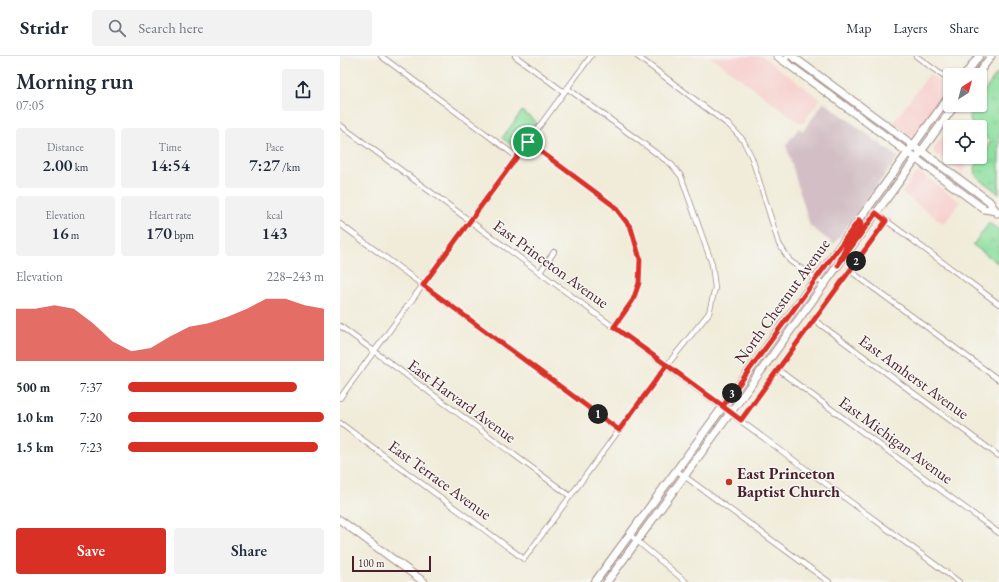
<!DOCTYPE html>
<meta charset="utf-8">
<style>
:root{--surface:#fff;--page:#f2f2f3;--text:#1f2937;--muted:#747a83;--line:#e0e1e3;--accent:#d93025}
body{margin:0;font-family:"EB Garamond",serif;background:var(--page);color:var(--text);height:100vh;display:flex;flex-direction:column;font-size:15px;white-space:nowrap}
*{box-sizing:border-box;margin:0}
p{font-size:13px;color:var(--muted)}
.icon{flex:none;width:22px;height:22px;fill:none;stroke:currentColor;stroke-width:2;stroke-linecap:round;stroke-linejoin:round}
.map{position:relative;flex:1;overflow:hidden}
.panel{display:flex;flex-direction:column;background:var(--surface);width:340px}
.panel>*{flex:none}
.needle{width:26px;rotate:36deg}
.controls{position:absolute;left:603px;top:12px;display:grid;gap:8px}
.controls a{display:grid;place-items:center;width:44px;height:44px;border-radius:4px;background:var(--surface);box-shadow:0 1px 3px #0004;font-size:20px}
.scale{position:absolute;left:12px;bottom:10px;width:79px;box-sizing:border-box;padding-left:4px;border:2px solid #4a1f2b;border-top:0;font-size:11px;line-height:14px;white-space:nowrap;color:#4a1f2b;-webkit-text-stroke:3px #f6f6f2;paint-order:stroke}
.pin{position:absolute;display:grid;place-items:center;width:34px;height:34px;color:#fff;margin:-17px;border:2px solid #fff;border-radius:50%;box-shadow:0 1px 4px #0007}
.km{position:absolute;width:20px;height:20px;margin:-10px;border-radius:50%;background:#222;color:#fff;font-size:11px;line-height:20px;text-align:center}
.round{display:grid;place-items:center;flex:none;width:42px;height:42px;border-radius:4px;background:var(--page)}
.headline{display:flex;align-items:center;justify-content:space-between;height:68px;padding:0 16px}
h1{font-size:22px;font-weight:600;line-height:30px}
.metrics{display:grid;grid-template-columns:repeat(3,1fr);gap:6px;height:68px;padding:4px 16px}
.metrics div{display:grid;align-content:center;border-radius:4px;background:var(--page);text-align:center}
.metrics b{font-size:17px;font-weight:600}
.metrics small{font-size:11px;font-weight:400}
.metrics p{font-size:11px}
.chart{height:112px;padding:8px 16px}
.chart p{display:flex;justify-content:space-between}
.chart svg{width:100%;height:72px;margin-top:4px;fill:var(--accent);opacity:.7}
.action{display:flex;gap:8px;margin-top:auto;padding:8px 16px}
.action a{flex:1;height:46px;border-radius:4px;background:var(--accent);color:#fff;font-size:16px;font-weight:600;line-height:46px;text-align:center}
.action a+a{background:var(--page);color:var(--text)}
ul{padding:0 16px;list-style:none;font-size:13px}
li{display:grid;grid-template-columns:64px 48px 1fr;align-items:center;height:30px}
li i{height:10px;border-radius:5px;background:var(--accent)}
header{display:flex;align-items:center;gap:24px;box-sizing:border-box;height:56px;padding:0 20px;background:var(--surface);border-bottom:1px solid var(--line)}
header strong{font-size:19px}
nav{display:flex;gap:22px;margin-inline-start:auto;font-size:14px}
.search{width:280px;height:36px;background:var(--page);display:flex;align-items:center;gap:10px;box-sizing:border-box;padding:0 14px;border-radius:4px;color:var(--muted);font-size:15px}
main{display:flex;flex:1;min-height:0}
.map>svg:first-child{display:block}
.built{fill:#f7d0ce}
.industrial{fill:#d2bec4}
.grass{fill:url(#grass-tufts);stroke:#6c8066}
.lines{fill:none;stroke-linecap:round;stroke-linejoin:round}
.street-casing{stroke:#9e8682;stroke-width:6}
.secondary-casing{stroke:#9e8682;stroke-width:9}
.street{stroke:#fff;stroke-width:4.5}
.secondary{stroke:#fff;stroke-width:7}
.route-casing{stroke:#fff;stroke-width:8}
.route{stroke:#d93025;stroke-width:5}
.poi-dot{fill:#c8321e;stroke:#f6f6f2;stroke-width:1.5}
.labels{text-anchor:middle;dominant-baseline:central;stroke-width:3;stroke-linejoin:round;paint-order:stroke}
.street-label{font-size:16px;fill:#4a1f2b;stroke:#f6f6f2}
.poi-label{font-size:16px;font-weight:bold;fill:#4a1f2b;stroke:#f6f6f2;text-anchor:start}
</style>
<header>
<strong>Stridr</strong>
<div class="search"><svg class="icon" aria-label="search" viewBox="0 0 24 24"><circle cx="10" cy="10" r="6"/><path d="M15 15l6 6"/></svg>Search here</div>
<nav><a>Map</a><a>Layers</a><a>Share</a></nav>
</header>
<main>
<section class="panel">
<div class="headline"><div><h1>Morning run</h1><p>07:05</p></div><a class="round"><svg class="icon" aria-label="share" viewBox="0 0 24 24"><path d="M12 15V3M7 8l5-5 5 5M5 13v7h14v-7"/></svg></a></div>
<div class="metrics">
<div><p>Distance</p><b>2.00<small> km</small></b></div>
<div><p>Time</p><b>14:54</b></div>
<div><p>Pace</p><b>7:27<small> /km</small></b></div>
</div>
<div class="metrics">
<div><p>Elevation</p><b>16<small> m</small></b></div>
<div><p>Heart rate</p><b>170<small> bpm</small></b></div>
<div><p>kcal</p><b>143</b></div>
</div>
<div class="chart"><p><span>Elevation</span>228–243 m</p>
<svg viewBox="0 0 160 44" preserveAspectRatio="none"><path d="M0 44V12L10 12L20 10L30 12L40 21L50 32L60 38L70 36L80 29L90 23L100 21L110 17L120 12L130 6L140 6L150 10L160 12V44z"/></svg>
</div>
<ul>
<li><b>500 m</b>7:37<i style="width:86%"></i></li>
<li><b>1.0 km</b>7:20<i style="width:100%"></i></li>
<li><b>1.5 km</b>7:23<i style="width:97%"></i></li>
</ul>
<div class="action"><a>Save</a><a>Share</a></div>
</section>
<div class="map">
<svg width="659" height="526" viewBox="0 0 659 526">
<defs>
<pattern id="grass-tufts" width="24" height="20" patternUnits="userSpaceOnUse"><rect width="24" height="20" fill="#8fe0a0"/><path d="M3 7l-1-3M5 7V3M7 7l1-3M15 17l-1-3M17 17v-4M19 17l1-3" fill="none" stroke="#7dc08a"/></pattern>
</defs>
<rect width="100%" height="100%" fill="#f6f6f2"/>
<filter id="ink" filterUnits="userSpaceOnUse"><feTurbulence type="fractalNoise" baseFrequency=".025" numOctaves="2"/><feDisplacementMap in="SourceGraphic" scale="8" xChannelSelector="R" yChannelSelector="G"/><feConvolveMatrix kernelMatrix="1 2 1 2 8 2 1 2 1" color-interpolation-filters="sRGB"/></filter>
<filter id="wash" filterUnits="userSpaceOnUse"><feTurbulence type="fractalNoise" baseFrequency=".012" numOctaves="4" result="noise"/><feDisplacementMap in="SourceGraphic" scale="16" xChannelSelector="R" yChannelSelector="G"/><feGaussianBlur stdDeviation="0.9" result="paint"/><feColorMatrix in="noise" values="0 0 0 0 0 0 0 0 0 0 0 0 0 0 0 0 0 1.4 0 .05"/><feComposite in="paint" operator="in"/></filter>
<g filter="url(#wash)">
<rect width="100%" height="100%" fill="#f1ecd9"/>
<g class="built">
<polygon points="370,0 422,0 480,43 464,66 460,67"/>
<polygon points="589,18 606,31 607,34 575,78 570,79 553,67"/>
<polygon points="610,71 610,101 633,101 622,116 594,97 594,92"/>
<polygon points="580,117 620,146 604,168 562,137 575,118"/>
</g>
<polygon class="industrial" points="484,46 558,101 494,188 470,170 446,89 459,72 463,75"/>
<g class="grass">
<path d="M659 15V138L636 120 635 111 647 94 650 85 640 77V71H634C628 63 629 57 634 49H640V41Z"/>
<polygon points="182,55 196,66 176,92 162,82"/>
<polygon points="649,167 659,174 659,208 633,189"/>
</g>
</g>
<g filter="url(#ink)">
<g class="lines">
<defs>
<g id="street">
<polyline points="41,0 177,101"/>
<polyline points="175,0 224,36"/>
<polyline points="297,0 390,70 403,84 412,102 439,188 450,205 484,228"/>
<polyline points="576,0 610,25"/>
<polyline points="444,5 448,0"/>
<polyline points="0,69 619,526"/>
<polyline points="188,86 274,150 291,172 300,203 299,227 293,244 274,271"/>
<polyline points="536,157 659,248"/>
<polyline points="0,168 279,374"/>
<polyline points="509,214 659,324"/>
<polyline points="200,216 214,196"/>
<polyline points="473,263 659,400"/>
<polyline points="0,270 230,440"/>
<polyline points="437,313 659,477"/>
<polyline points="0,342 251,0"/>
<polyline points="401,364 546,165"/>
<polyline points="0,367 184,503 327,309 369,257 375,232 372,208 341,120 331,108 227,32"/>
<polyline points="336,414 489,526"/>
<polyline points="290,479 346,526"/>
</g>
<g id="secondary">
<polyline points="437,0 644,153 656,155"/>
<polyline points="452,0 649,145 657,157"/>
<polyline points="625,19 639,0"/>
<polyline points="637,19 651,0"/>
<polyline points="0,464 84,526"/>
<polyline points="255,526 610,39"/>
<polyline points="267,526 615,49"/>
</g>
</defs>
<use href="#street" class="street-casing"/>
<use href="#secondary" class="secondary-casing"/>
<use href="#street" class="street"/>
<use href="#secondary" class="secondary"/>
</g>
</g>
<g class="lines" filter="url(#ink)">
<defs>
<polyline id="route" points="188,86 83,229 279,374 327,309 401,364 546,165 536,157 498,209 506,190 521,170 521,166 519,164 383,350 274,271 293,244 299,227 300,203 291,172 274,150 188,86"/>
</defs>
<use href="#route" class="route-casing"/>
<use href="#route" class="route"/>
</g>
<circle class="poi-dot" cx="389" cy="426" r="4"/>
<g class="labels">
<g class="street-label">
<text transform="translate(211 208) rotate(36)">East Princeton Avenue</text>
<text transform="translate(442 245) rotate(-54)">North Chestnut Avenue</text>
<text transform="translate(574 321) rotate(36)">East Amherst Avenue</text>
<text transform="translate(122 345) rotate(36)">East Harvard Avenue</text>
<text transform="translate(556 384) rotate(36)">East Michigan Avenue</text>
<text transform="translate(100 424) rotate(36)">East Terrace Avenue</text>
</g>
<g class="poi-label">
<text x="397" y="417">East Princeton<tspan x="397" dy="18">Baptist Church</tspan></text>
</g>
</g>
</svg>
<div class="controls">
<a><svg class="needle" viewBox="-14 -14 28 28"><path d="M0-13l5 13h-10z" fill="#e53935"/><path d="M0 13l5-13h-10z" fill="#747a83"/></svg></a>
<a><svg class="icon" aria-label="locate" viewBox="0 0 24 24"><circle cx="12" cy="12" r="6"/><path d="M12 2v4M12 18v4M2 12h4M18 12h4"/></svg></a>
</div>
<div class="scale">100 m</div>
<div class="pin" style="left:188px;top:86px;background:#1e9e55"><svg class="icon" aria-label="arrive" viewBox="0 0 24 24"><path d="M6 21V4h12l-3 4 3 4H6"/></svg></div>
<b class="km" style="left:258px;top:358px">1</b>
<b class="km" style="left:516px;top:205px">2</b>
<b class="km" style="left:392px;top:337px">3</b>
</div>
</main>
